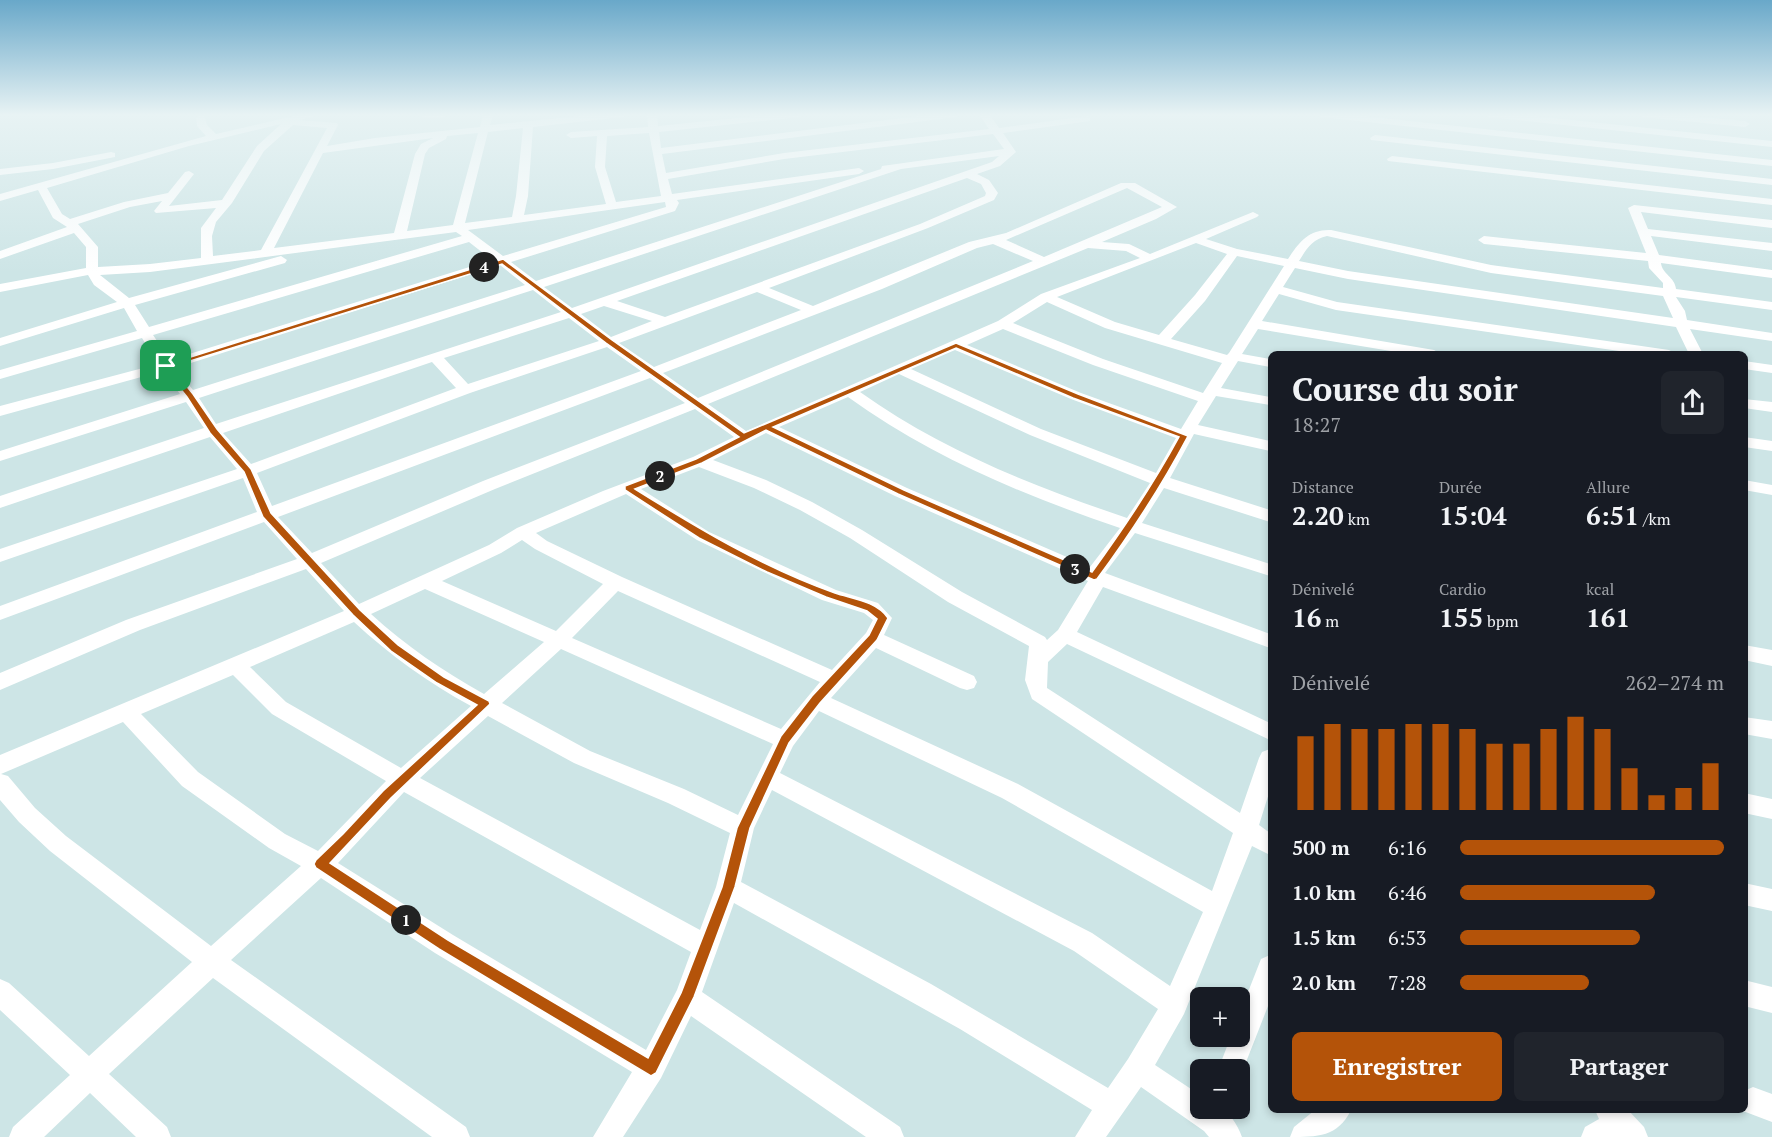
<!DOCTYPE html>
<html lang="fr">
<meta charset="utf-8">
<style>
:root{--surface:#171b24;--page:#20242c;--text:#f1f3f6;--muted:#9ea1a6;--accent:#b45309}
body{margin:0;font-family:"PT Serif",serif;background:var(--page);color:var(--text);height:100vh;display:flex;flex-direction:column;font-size:22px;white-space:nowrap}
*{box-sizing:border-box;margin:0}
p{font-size:20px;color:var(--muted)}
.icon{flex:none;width:33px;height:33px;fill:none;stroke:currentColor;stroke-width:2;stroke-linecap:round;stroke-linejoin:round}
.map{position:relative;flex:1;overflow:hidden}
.panel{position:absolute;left:1268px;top:351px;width:480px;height:762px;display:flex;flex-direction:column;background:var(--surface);border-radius:9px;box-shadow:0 3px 9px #0003}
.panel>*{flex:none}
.buttons{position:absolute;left:1190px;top:987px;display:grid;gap:12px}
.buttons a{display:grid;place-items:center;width:60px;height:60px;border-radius:9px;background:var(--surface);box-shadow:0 3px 9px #0003;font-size:30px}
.pin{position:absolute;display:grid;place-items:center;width:51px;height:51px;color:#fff;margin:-26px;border-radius:12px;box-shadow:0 3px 9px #0006}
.km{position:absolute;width:30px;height:30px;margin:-15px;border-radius:50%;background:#222;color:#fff;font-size:16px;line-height:30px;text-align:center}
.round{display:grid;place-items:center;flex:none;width:63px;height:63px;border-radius:9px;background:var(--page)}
.head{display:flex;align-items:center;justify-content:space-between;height:102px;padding:0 24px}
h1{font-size:33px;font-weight:800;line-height:45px}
.metrics{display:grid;grid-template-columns:repeat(3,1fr);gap:9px;height:102px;padding:6px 24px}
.metrics div{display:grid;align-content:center}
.metrics b{font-size:26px;font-weight:800}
.metrics small{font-size:16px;font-weight:400}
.metrics p{font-size:16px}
.chart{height:168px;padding:12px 24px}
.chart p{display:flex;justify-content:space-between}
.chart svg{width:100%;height:108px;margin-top:6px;stroke:var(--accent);stroke-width:6}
.cta{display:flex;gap:12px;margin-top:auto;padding:12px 24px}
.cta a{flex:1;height:69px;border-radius:9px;background:var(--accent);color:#fff;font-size:24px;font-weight:800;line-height:69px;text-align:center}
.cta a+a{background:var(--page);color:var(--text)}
ul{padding:0 24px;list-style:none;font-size:20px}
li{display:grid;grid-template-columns:96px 72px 1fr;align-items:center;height:45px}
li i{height:15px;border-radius:8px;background:var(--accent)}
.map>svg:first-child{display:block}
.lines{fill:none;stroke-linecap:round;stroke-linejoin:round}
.minor{fill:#fff;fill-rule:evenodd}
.route{fill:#b45309;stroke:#fff;stroke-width:1.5;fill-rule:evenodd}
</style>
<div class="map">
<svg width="1772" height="1137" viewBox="0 0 1772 1137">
<rect width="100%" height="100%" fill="#cde5e6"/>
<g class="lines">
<g class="minor">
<path d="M201 114 204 115 207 125 216 134 302 114H318L316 116 299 120 337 123 338 125 327 146 375 138 480 127 483 114H493L490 125 599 114H628L623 117 533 127 528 196 524 215 606 204 595 167 597 136 571 138 566 135 571 132 648 127 647 114H657L658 126 777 114H805L800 117 659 132 661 148 935 114H961L956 117 662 154 666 173 784 153 989 129 979 114H989L999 128 1087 116 1090 117V121L1003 133 1016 152 1000 166 977 174 989 180 998 193 994 200 928 228 769 288 813 306 969 242 1006 233 1121 183H1135L1177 207 1156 219 1102 242 1129 244 1150 254 1253 212 1259 215 1257 217 1206 239 1237 249 1288 259C1299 242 1309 229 1331 230L1491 265 1663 288V283L1649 268 1648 261 1484 244 1478 240 1484 236 1646 253 1628 208 1634 205 1772 220V228L1641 212 1648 229 1772 243V251L1651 236 1659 255 1772 270V278L1661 263C1662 274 1675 277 1676 289L1772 302V310L1676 297 1685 311 1687 320 1772 333V341L1690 329 1703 354H1689L1676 327 1348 279 1295 268 1283 287 1337 302 1669 350 1676 354H1640L1336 310 1279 294 1262 321 1434 350 1441 354H1409L1258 329 1242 354 1270 359V367L1238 361 1221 388 1270 397V405L1216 396 1198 425 1270 441V451L1194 434 1170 478 1270 510V522L1164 488 1142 523 1270 564V576L1135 533 1105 573 1270 634V648L1103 587 1077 632 1270 723V740L1067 644 1048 662 1047 688 1240 813 1259 758 1262 752 1270 749V790L1259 825 1270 833V855L1252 846 1184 1014 1155 1065 1200 1095V1108C1206 1108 1215 1107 1221 1109 1230 1112 1239 1128 1242 1137H1209L1204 1131 1141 1087 1106 1137H1075L1092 1110 960 1029 734 903 702 992 900 1127 904 1137H866L691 1016 661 1078 623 1137H593L632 1072 435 953 321 878 231 960 466 1127 470 1137H432L213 978 109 1074 167 1127 171 1137H136L90 1093 44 1137H9L13 1127 70 1075 0 1010V979L9 983 89 1056 192 962 50 851 19 822 0 800V755L344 611 306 569 140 630 0 690V673L126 620 297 559 264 522 0 620V606L257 512 243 478 0 562V549L237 469 210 437 0 508V496L204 428 186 402 0 461V451L180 394 163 371 0 416V406L158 364 142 338 0 379V370L137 331 124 308 0 346V338L117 302 94 285 88 275 0 292V284L86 268V247L74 233 0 259V251L67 227 53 218 38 190 0 201V194L206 136 197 126 196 117ZM281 124 257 146 222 200 169 206 194 174 189 171 185 172 168 193 124 202 70 219 62 214 47 188 189 146ZM293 125 327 128 261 250 213 256 212 236 216 222 232 203 264 151ZM523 128 516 196 512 217 465 223 488 132ZM478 133 453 225 407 231 425 154 429 148 446 139 447 136ZM649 133 661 196 616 202 605 167 607 136ZM993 134 1004 149 882 166 881 169 536 281 511 262 675 211 679 203 677 200 859 174 864 171 859 168 672 194 668 179 784 159ZM433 138 421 144 415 154 394 233 274 248 323 153ZM999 156 992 162 572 308 544 287 901 169ZM967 178 981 184 986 193 985 196 920 224 665 317 617 301ZM1127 188 1162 207 1044 257 1006 240ZM162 201 154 211 156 213 216 208 201 228V258L150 264 98 267V247L78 224 130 207ZM665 202 666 207 503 256 468 230ZM456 232 462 236 149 327 135 305 285 263 287 260 281 256 129 298 100 275 150 272ZM1327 236 1491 273 1663 296 1673 318 1348 271 1299 261C1306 250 1312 239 1327 236ZM469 242 492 260 170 360 153 335ZM1196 243 1227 254 1195 295 1159 335 1115 322 1057 297ZM993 244 1033 261 698 398 663 373 882 289 977 248ZM1088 248 1126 251 1140 258 1041 294 998 321 746 431 708 404ZM1237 256 1284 266 1229 353 1227 355 1171 339 1205 301ZM500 265 525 285 193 390 175 368ZM533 290 561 312 216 424 199 398ZM757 292 801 310 654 367 619 343ZM1047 302 1105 328 1222 363 1203 393 1103 359 1013 323ZM604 306 652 321 611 337 581 314ZM569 318 599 341 468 384 444 358ZM1003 329 1093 365 1198 401 1181 429 1081 393 967 345ZM607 347 641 371 272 506 257 473 470 393ZM955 350 1071 399 1176 438 1156 473 1041 429 911 369ZM432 362 456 388 251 464 223 433ZM899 374 1030 435 1150 483 1127 518C1033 486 941 450 860 392ZM650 378 685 403 483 481 312 553 278 517ZM848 397C931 457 1023 495 1120 528L1090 567 907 488 779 427ZM695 409 734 437 693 457 603 491 517 528 489 545 359 604 321 563 495 489ZM766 433 895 496 1088 581 1058 630 1047 640 1045 637 962 592 862 530 812 502 766 480 713 460ZM699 467 754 488 800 510 850 538 948 602 1029 646 1025 680 1032 699 1233 833 1212 891 1018 784 831 698 876 648 960 688 967 690 974 688 977 682 974 676 884 635 892 618 878 603 836 590 709 532 641 489ZM626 494 697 540 822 600 864 613 873 620 866 633 832 670 622 577 547 541 536 533ZM522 540 535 549 603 584 556 631 442 581 501 553ZM425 589 544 642 484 694C443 671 406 646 371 614ZM618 591 820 682 781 729 572 638ZM354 622C391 656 427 682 471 706L401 768 286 702 250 667ZM561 649 773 744 738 815 684 789 590 751 502 703ZM233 675 272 714 386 781 318 851 285 834 198 772 141 714ZM819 711 1002 798 1203 912 1170 986 1092 933 780 773 793 746ZM488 716 574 763 668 803 730 833 716 887 700 930 420 778ZM123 722 182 786 269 848 301 866 211 946 66 836 35 808 8 776 1 774ZM772 790 1074 951 1158 1009 1128 1059 1108 1088 931 984 741 882 754 828ZM404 792 691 952 677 990 646 1050 453 935 338 863Z"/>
<path d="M421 114H450C444 119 430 119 422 117Z"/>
<polygon points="1316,114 1345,114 1772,160 1772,166 1321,117"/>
<polygon points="1484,114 1514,114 1772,141 1772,147 1489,117"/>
<polygon points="1638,114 1670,114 1745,121 1750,124 1745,127 1643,117"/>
<polygon points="1375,135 1772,179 1772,185 1371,140 1370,138"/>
<polygon points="111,152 115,153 115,157 53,169 0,175 0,169 53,163"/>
<polygon points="1392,156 1772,199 1772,205 1388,161 1387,159"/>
<polygon points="1744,361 1772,365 1772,373 1744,369"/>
<polygon points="1744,399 1772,402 1772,412 1744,408"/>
<polygon points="1744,437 1772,441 1772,451 1744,447"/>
<polygon points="1744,480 1772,485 1772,495 1744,490"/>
<polygon points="1744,645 1772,650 1772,666 1744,660"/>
<polygon points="1744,717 1772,721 1772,739 1744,734"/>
<polygon points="1744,793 1772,799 1772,819 1744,813"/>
<polygon points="1744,883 1772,889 1772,911 1744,905"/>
<polygon points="1270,955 1270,1001 1239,1080 1239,1070 1218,1070 1231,1036 1239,1036 1239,1015 1261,959"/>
<polygon points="1744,980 1772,987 1772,1013 1744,1006"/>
<polygon points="1753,1087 1772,1094 1772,1122 1743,1111 1744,1091"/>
<path d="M1315 1110H1351C1338 1137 1317 1137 1290 1137L1294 1127Z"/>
<polygon points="1595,1110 1628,1110 1644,1127 1648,1137 1581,1137 1585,1127 1599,1119"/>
</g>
</g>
<linearGradient id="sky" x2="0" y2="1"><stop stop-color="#69a8c9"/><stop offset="0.42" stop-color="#e8f3f4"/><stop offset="1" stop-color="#e8f3f4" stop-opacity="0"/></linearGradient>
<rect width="1772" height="273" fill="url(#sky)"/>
<path class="route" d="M503 259 612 340 744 433 956 343 1078 394 1188 436C1161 487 1131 533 1097 579L1094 580 898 494 766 430 702 463 635 489C699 529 764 568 835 593 853 599 876 601 888 618L877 640 820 703 789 743 750 828 735 887 694 997 656 1073 651 1076 439 949 316 868 314 864 316 860 343 834 383 791 477 705 437 683 391 651 353 615 263 517 244 472 210 433 187 397 162 366ZM502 264 606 343 739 437 696 459 625 486V490L699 538 767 572 826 597 867 611 877 619 869 635 812 696 781 736 737 828 722 887 681 993 648 1058 448 940 330 863 391 798 490 704 489 701 444 677 398 645 360 610 271 513 251 469 217 429 193 394 171 367ZM956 348 1073 398 1179 437C1153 485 1124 528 1092 572L904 490 773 427Z"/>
</svg>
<div class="buttons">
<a>+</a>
<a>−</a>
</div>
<div class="pin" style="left:166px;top:366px;background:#1e9e55"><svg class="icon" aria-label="arrive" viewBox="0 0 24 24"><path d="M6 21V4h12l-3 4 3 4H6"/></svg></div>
<b class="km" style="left:406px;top:920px">1</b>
<b class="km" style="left:660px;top:476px">2</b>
<b class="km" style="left:1075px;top:569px">3</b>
<b class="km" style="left:484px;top:267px">4</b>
<section class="panel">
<div class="head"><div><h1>Course du soir</h1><p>18:27</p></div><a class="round"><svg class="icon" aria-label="share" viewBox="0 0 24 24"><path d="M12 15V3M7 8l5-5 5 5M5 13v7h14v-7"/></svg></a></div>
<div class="metrics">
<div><p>Distance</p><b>2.20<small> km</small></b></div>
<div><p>Durée</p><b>15:04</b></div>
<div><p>Allure</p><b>6:51<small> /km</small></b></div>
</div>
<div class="metrics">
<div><p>Dénivelé</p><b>16<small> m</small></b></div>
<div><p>Cardio</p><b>155<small> bpm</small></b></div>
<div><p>kcal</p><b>161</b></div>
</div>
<div class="chart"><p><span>Dénivelé</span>262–274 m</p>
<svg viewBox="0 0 160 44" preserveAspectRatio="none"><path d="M5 44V14M15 44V9M25 44V11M35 44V11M45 44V9M55 44V9M65 44V11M75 44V17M85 44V17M95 44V11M105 44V6M115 44V11M125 44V27M135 44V38M145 44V35M155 44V25"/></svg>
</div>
<ul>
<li><b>500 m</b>6:16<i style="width:100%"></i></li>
<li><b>1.0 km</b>6:46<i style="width:74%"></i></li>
<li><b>1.5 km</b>6:53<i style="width:68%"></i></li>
<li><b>2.0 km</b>7:28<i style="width:49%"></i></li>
</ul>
<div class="cta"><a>Enregistrer</a><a>Partager</a></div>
</section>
</div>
